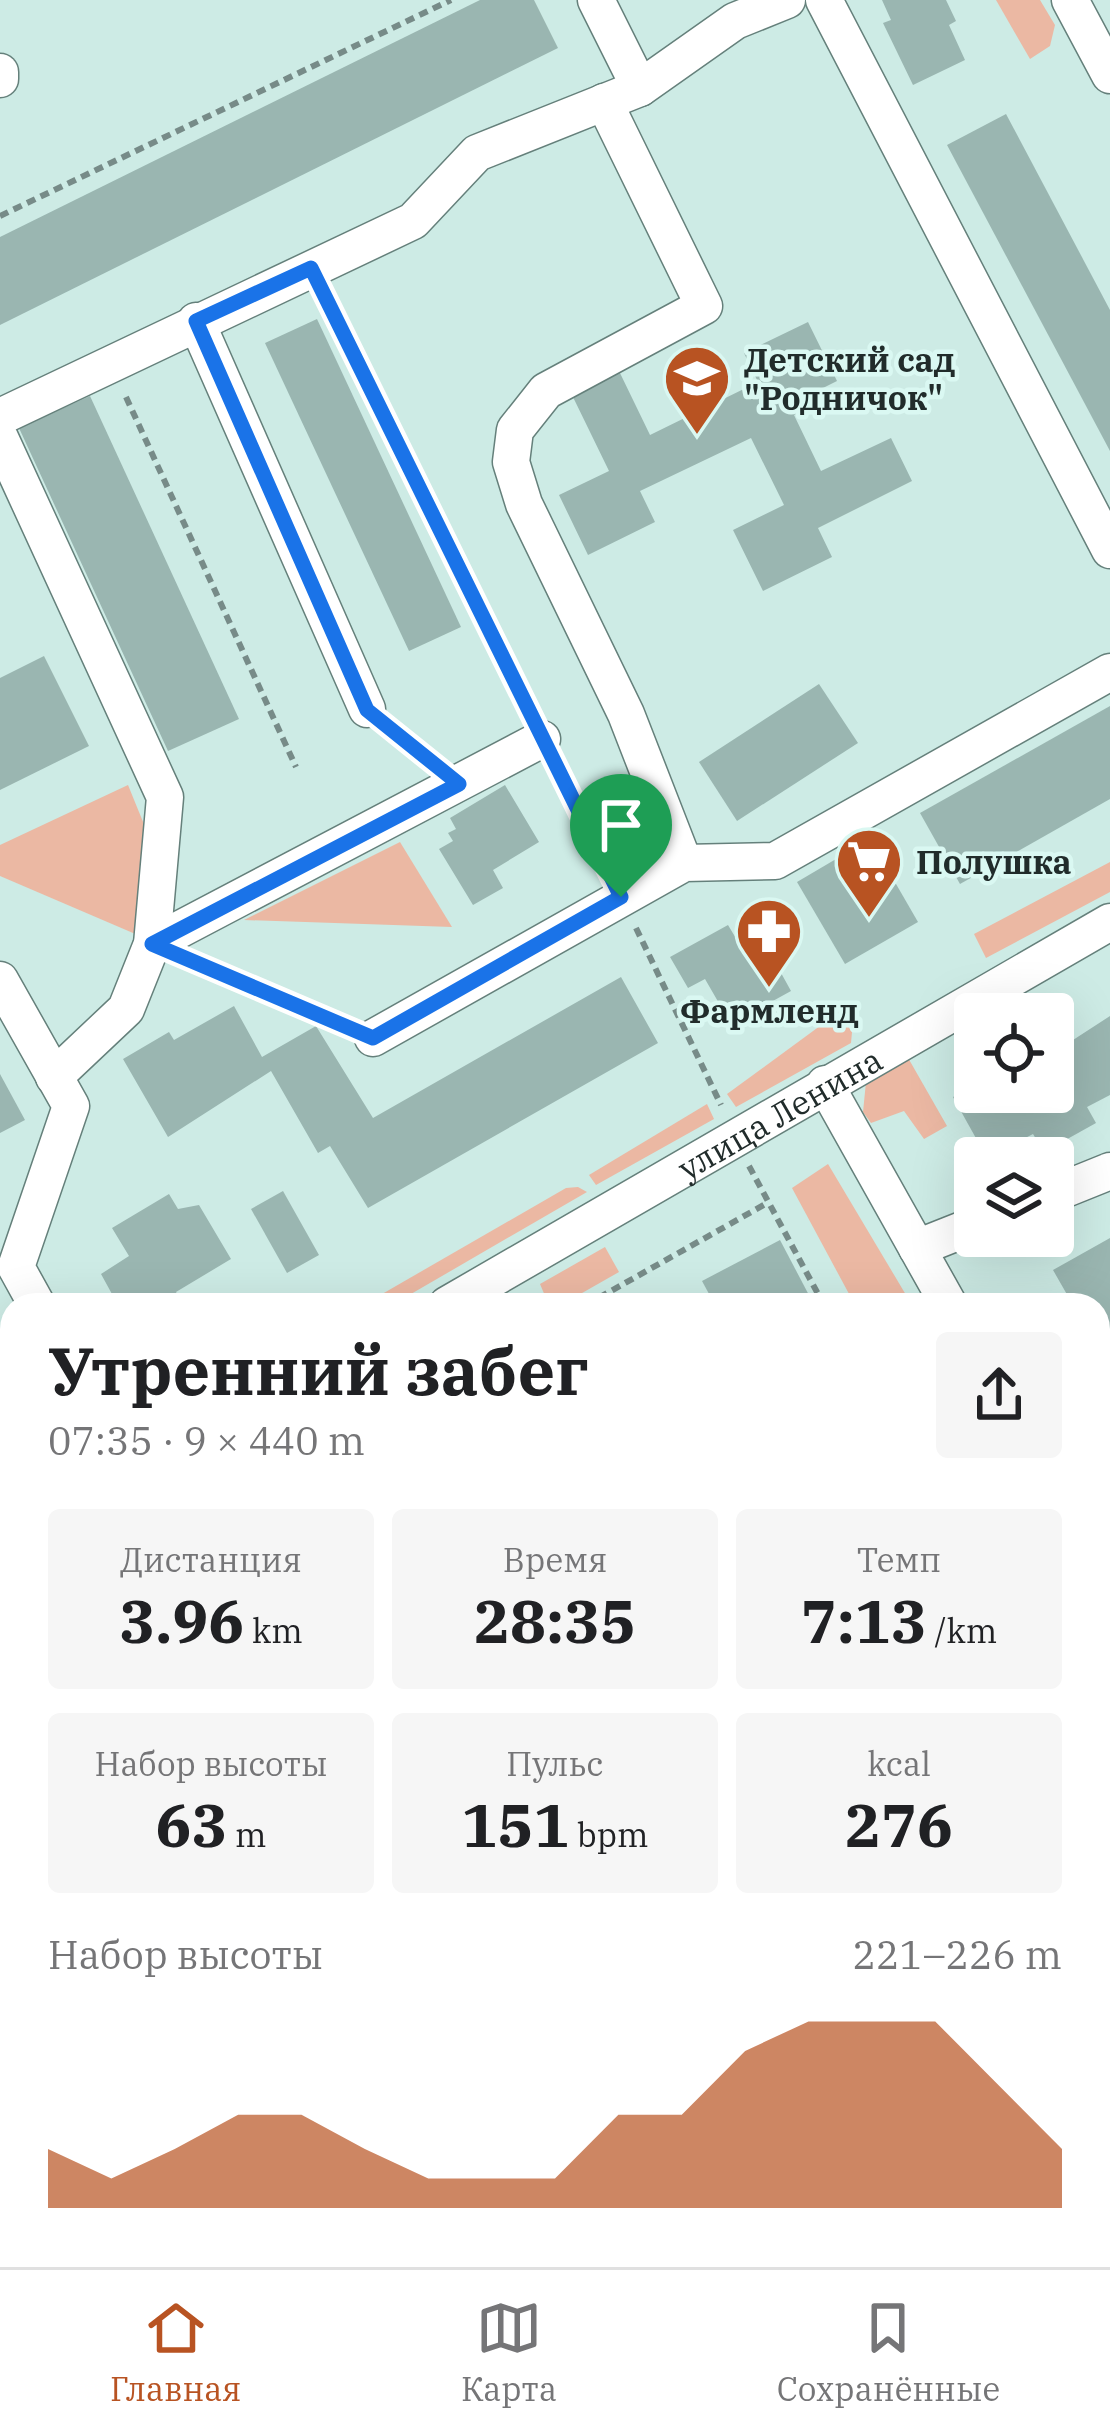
<!DOCTYPE html>
<html lang="ru">
<meta charset="utf-8">
<style>
:root{--surface:#fff;--page:#f6f6f6;--text:#202124;--muted:#757577;--line:#e0e0e0;--accent:#b85322}
body{margin:0;font-family:"IBM Plex Serif",serif;background:var(--page);color:var(--text);height:100vh;display:flex;flex-direction:column;font-size:45px;white-space:nowrap}
*{box-sizing:border-box;margin:0}
p{font-size:39px;color:var(--muted)}
.icon{flex:none;width:66px;height:66px;fill:none;stroke:currentColor;stroke-width:2;stroke-linecap:round;stroke-linejoin:round}
.map{position:relative;flex:1;overflow:hidden}
.panel{position:absolute;left:0px;top:1293px;width:1110px;height:975px;display:flex;flex-direction:column;background:var(--surface);border-radius:36px 36px 0 0;box-shadow:0 12px 48px #0002}
.panel>*{flex:none}
.fabs{position:absolute;left:954px;top:993px;display:grid;gap:24px}
.fabs a{display:grid;place-items:center;width:120px;height:120px;border-radius:12px;background:var(--surface);box-shadow:0 12px 48px #0002;font-size:60px}
.pin{position:absolute;display:grid;place-items:center;width:102px;height:102px;color:#fff;margin:-123px -51px;border-radius:50% 50% 50% 0;rotate:-45deg;box-shadow:0 0 12px #0007}
.pin .icon{rotate:45deg}
.round{display:grid;place-items:center;flex:none;width:126px;height:126px;border-radius:12px;background:var(--page)}
.summary{display:flex;align-items:center;justify-content:space-between;height:204px;padding:0 48px}
h1{font-size:66px;font-weight:700;line-height:90px}
.figures{display:grid;grid-template-columns:repeat(3,1fr);gap:18px;height:204px;padding:12px 48px}
.figures div{display:grid;align-content:center;border-radius:12px;background:var(--page);text-align:center}
.figures b{font-size:60px;font-weight:700}
.figures small{font-size:33px;font-weight:400}
.figures p{font-size:33px}
.chart{height:336px;padding:24px 48px}
.chart p{display:flex;justify-content:space-between}
.chart svg{width:100%;height:216px;margin-top:12px;fill:var(--accent);opacity:.7}
.tab-bar{display:flex;justify-content:space-around;align-items:center;height:168px;border-top:3px solid var(--line);background:var(--surface);font-size:33px;color:var(--muted)}
.tab-bar a{display:grid;justify-items:center;gap:6px}
.tab-bar .on{color:var(--accent)}
.map>svg:first-child{display:block}
.green{fill:#ebb8a3}
.building{fill:#9ab6b1}
.lines{fill:none;stroke-linecap:round;stroke-linejoin:round}
.minor-casing{stroke:#65807b;stroke-width:39}
.path{stroke:#778b88;stroke-width:6;stroke-dasharray:9 6;stroke-linecap:butt}
.minor{stroke:#fff;stroke-width:36}
.route-casing{stroke:#fff;stroke-width:24}
.route{stroke:#1a73e8;stroke-width:15}
.labels{text-anchor:middle;dominant-baseline:central;stroke-width:9;stroke-linejoin:round;paint-order:stroke}
.poi-label{font-size:33px;font-weight:bold;fill:#212c2b;stroke:#daf8f2;text-anchor:start}
.street-label{font-size:33px;fill:#212c2b;stroke:#daf8f2}
</style>
<div class="map">
<svg width="1110" height="2267" viewBox="0 0 1110 2267">
<rect width="100%" height="100%" fill="#cdebe5"/>
<g class="green">
<polygon points="996,0 1040,0 1055,25 1050,46 1030,59"/>
<polygon points="128,785 150,839 140,936 0,876 0,845"/>
<polygon points="400,842 452,927 244,920"/>
<polygon points="1110,862 1110,892 986,958 974,934"/>
<polygon points="839,1012 852,1032 851,1043 736,1107 727,1094"/>
<polygon points="907,1056 947,1126 924,1139 904,1111 871,1123 863,1112 866,1082"/>
<polygon points="707,1104 714,1119 596,1185 589,1175"/>
<polygon points="828,1164 912,1305 855,1305 792,1188"/>
<polygon points="578,1187 587,1192 392,1305 363,1305 566,1188"/>
<polygon points="605,1247 619,1272 561,1305 548,1303 540,1284"/>
<path d="M0 1895C21 1939 17 1999 0 2045Z"/>
<polygon points="408,2256 642,2256 645,2267 391,2267"/>
</g>
<g class="building">
<polygon points="480,0 534,0 558,48 0,325 0,237"/>
<polygon points="882,0 946,0 956,21 949,25 965,60 913,85 883,23 891,20"/>
<polygon points="1006,114 1110,310 1110,451 947,145"/>
<polygon points="317,319 461,627 409,651 265,343"/>
<polygon points="808,322 837,381 799,400 804,410 794,415 821,471 891,438 912,481 818,528 832,557 763,591 733,530 784,505 751,438 640,491 655,522 588,555 559,495 609,471 572,395 619,371 650,435 758,382 744,353"/>
<polygon points="90,396 239,719 168,751 19,428"/>
<polygon points="44,656 89,746 0,790 0,678"/>
<polygon points="819,684 858,743 737,821 699,762"/>
<polygon points="1110,706 1110,799 960,884 920,813"/>
<polygon points="505,785 539,842 493,870 503,888 473,905 439,849 453,841 448,833 456,829 450,818"/>
<polygon points="870,839 918,922 845,964 797,882"/>
<polygon points="728,925 737,940 744,936 747,942 760,935 791,991 731,1024 705,979 688,988 670,957"/>
<polygon points="621,977 658,1043 368,1208 330,1146 318,1153 271,1071 168,1137 123,1059 169,1032 174,1040 234,1006 262,1057 316,1026 373,1118"/>
<polygon points="1110,1016 1110,1095 1087,1107 1096,1123 1044,1152 1033,1134 987,1158 953,1097 975,1085 975,1092 1053,1092 1053,1053"/>
<polygon points="0,1074 25,1120 0,1133"/>
<polygon points="283,1191 319,1255 287,1273 251,1209"/>
<polygon points="169,1194 178,1209 199,1205 231,1259 176,1292 181,1301 174,1305 118,1305 101,1274 129,1256 112,1228"/>
<polygon points="1110,1238 1110,1368 1098,1348 1098,1305 1073,1305 1053,1270"/>
<polygon points="780,1240 811,1299 800,1305 715,1305 702,1281"/>
<polygon points="1110,1934 1110,2093 1098,2099 1098,1941"/>
<polygon points="1098,2170 1110,2189 1110,2267 1086,2267 1079,2256 1098,2256"/>
<polygon points="12,2179 12,2256 45,2256 51,2267 0,2267 0,2185"/>
</g>
<g class="lines">
<defs>
<g id="minor">
<polyline points="596,0 640,88"/>
<polyline points="824,0 1110,550"/>
<polyline points="1070,0 1110,75"/>
<polyline points="0,72 0,79"/>
<polyline points="604,102 704,306 546,391 515,430 511,462 524,504 626,714 684,863"/>
<polyline points="196,321 367,709"/>
<polyline points="0,417 413,221 477,153 640,88 735,21 787,0"/>
<polyline points="0,438 165,797 152,944 126,1009 54,1077"/>
<polyline points="152,944 542,739"/>
<polyline points="0,980 71,1106 16,1267 37,1305"/>
<polyline points="373,1038 684,863 775,861 1110,672"/>
<polyline points="825,1084 949,1305"/>
<polyline points="1053,1194 1110,1171"/>
<polyline points="917,1248 975,1225"/>
<path id="s1" d="M447 1305 1110 922"/>
<polyline points="0,1562 12,1556"/>
<polyline points="1098,1573 1110,1595"/>
<polyline points="1098,1876 1110,1870"/>
<polyline points="1098,2125 1110,2127"/>
<polyline points="715,2256 721,2267"/>
<polyline points="129,2267 151,2256"/>
</g>
</defs>
<use href="#minor" class="minor-casing"/>
<g class="path">
<polyline points="0,216 451,0"/>
<polyline points="326,298 529,711"/>
<polyline points="126,397 296,767"/>
<polyline points="392,729 428,759"/>
<polyline points="556,766 606,867"/>
<polyline points="636,928 721,1105"/>
<polyline points="193,962 341,1025"/>
<polyline points="749,1166 824,1305"/>
<polyline points="586,1305 769,1202"/>
<polyline points="0,1379 12,1400"/>
<polyline points="1098,1814 1110,1837"/>
<polyline points="0,1846 12,1854"/>
<polyline points="0,2104 12,2097"/>
</g>
<use href="#minor" class="minor"/>
</g>
<g class="lines">
<defs>
<polygon id="route" points="311,268 621,897 373,1038 152,944 459,784 367,710 196,321"/>
</defs>
<use href="#route" class="route-casing"/>
<use href="#route" class="route"/>
</g>
<defs>
<symbol id="school-pin" viewBox="-11 -11 22 30"><path d="M0 17L-7.5 6A9.5 9.5 0 1 1 7.5 6Z" fill="#b85322" stroke="#daf8f2"/><path d="M0-5L7-2L0 1L-7-2ZM-4 1L0 2.5L4 1V4Q0 6-4 4Z" fill="#fff"/></symbol>
<symbol id="supermarket-pin" viewBox="-11 -11 22 30"><path d="M0 17L-7.5 6A9.5 9.5 0 1 1 7.5 6Z" fill="#b85322" stroke="#daf8f2"/><path d="M-6-5.5h2.5l.6 2H6L4.5 2H-2.5L-4.4-4H-6ZM-1.5 3.2a1.3 1.3 0 1 0 .1 0ZM3 3.2a1.3 1.3 0 1 0 .1 0Z" fill="#fff"/></symbol>
<symbol id="pharmacy-pin" viewBox="-11 -11 22 30"><path d="M0 17L-7.5 6A9.5 9.5 0 1 1 7.5 6Z" fill="#b85322" stroke="#daf8f2"/><path d="M-2-6h4v4h4v4h-4v4h-4v-4h-4v-4h4Z" fill="#fff"/></symbol>
</defs>
<g fill-rule="evenodd">
<use href="#school-pin" x="659" y="340" width="76" height="104"/>
<use href="#supermarket-pin" x="831" y="823" width="76" height="104"/>
<use href="#pharmacy-pin" x="731" y="893" width="76" height="104"/>
</g>
<g class="labels">
<g class="poi-label">
<text x="744" y="359">Детский сад<tspan x="744" dy="38">"Родничок"</tspan></text>
<text x="916" y="861">Полушка</text>
<text x="769" y="1010" text-anchor="middle">Фармленд</text>
</g>
<g class="street-label">
<text stroke="none"><textPath href="#s1" startOffset="384">улица Ленина</textPath></text>
</g>
</g>
</svg>
<div class="fabs">
<a><svg class="icon" aria-label="locate" viewBox="0 0 24 24"><circle cx="12" cy="12" r="6"/><path d="M12 2v4M12 18v4M2 12h4M18 12h4"/></svg></a>
<a><svg class="icon" aria-label="layers" viewBox="0 0 24 24"><path d="M12 4l9 5-9 5-9-5zM3 14l9 5 9-5"/></svg></a>
</div>
<div class="pin" style="left:621px;top:897px;background:#1e9e55"><svg class="icon" aria-label="arrive" viewBox="0 0 24 24"><path d="M6 21V4h12l-3 4 3 4H6"/></svg></div>
<section class="panel">
<div class="summary"><div><h1>Утренний забег</h1><p>07:35 · 9 × 440 m</p></div><a class="round"><svg class="icon" aria-label="share" viewBox="0 0 24 24"><path d="M12 15V3M7 8l5-5 5 5M5 13v7h14v-7"/></svg></a></div>
<div class="figures">
<div><p>Дистанция</p><b>3.96<small> km</small></b></div>
<div><p>Время</p><b>28:35</b></div>
<div><p>Темп</p><b>7:13<small> /km</small></b></div>
</div>
<div class="figures">
<div><p>Набор высоты</p><b>63<small> m</small></b></div>
<div><p>Пульс</p><b>151<small> bpm</small></b></div>
<div><p>kcal</p><b>276</b></div>
</div>
<div class="chart"><p><span>Набор высоты</span>221–226 m</p>
<svg viewBox="0 0 160 44" preserveAspectRatio="none"><path d="M0 44V32L10 38L20 32L30 25L40 25L50 32L60 38L70 38L80 38L90 25L100 25L110 12L120 6L130 6L140 6L150 19L160 32V44z"/></svg>
</div>
</section>
</div>
<nav class="tab-bar">
<a class="on"><svg class="icon" aria-label="home" viewBox="0 0 24 24"><path d="M3 11l9-7 9 7M6 9v11h12V9"/></svg>Главная</a>
<a><svg class="icon" aria-label="map" viewBox="0 0 24 24"><path d="M3 6l6-2 6 2 6-2v14l-6 2-6-2-6 2zM9 4v14M15 6v14"/></svg>Карта</a>
<a><svg class="icon" aria-label="saved" viewBox="0 0 24 24"><path d="M7 4h10v16l-5-4-5 4z"/></svg>Сохранённые</a>
</nav>
